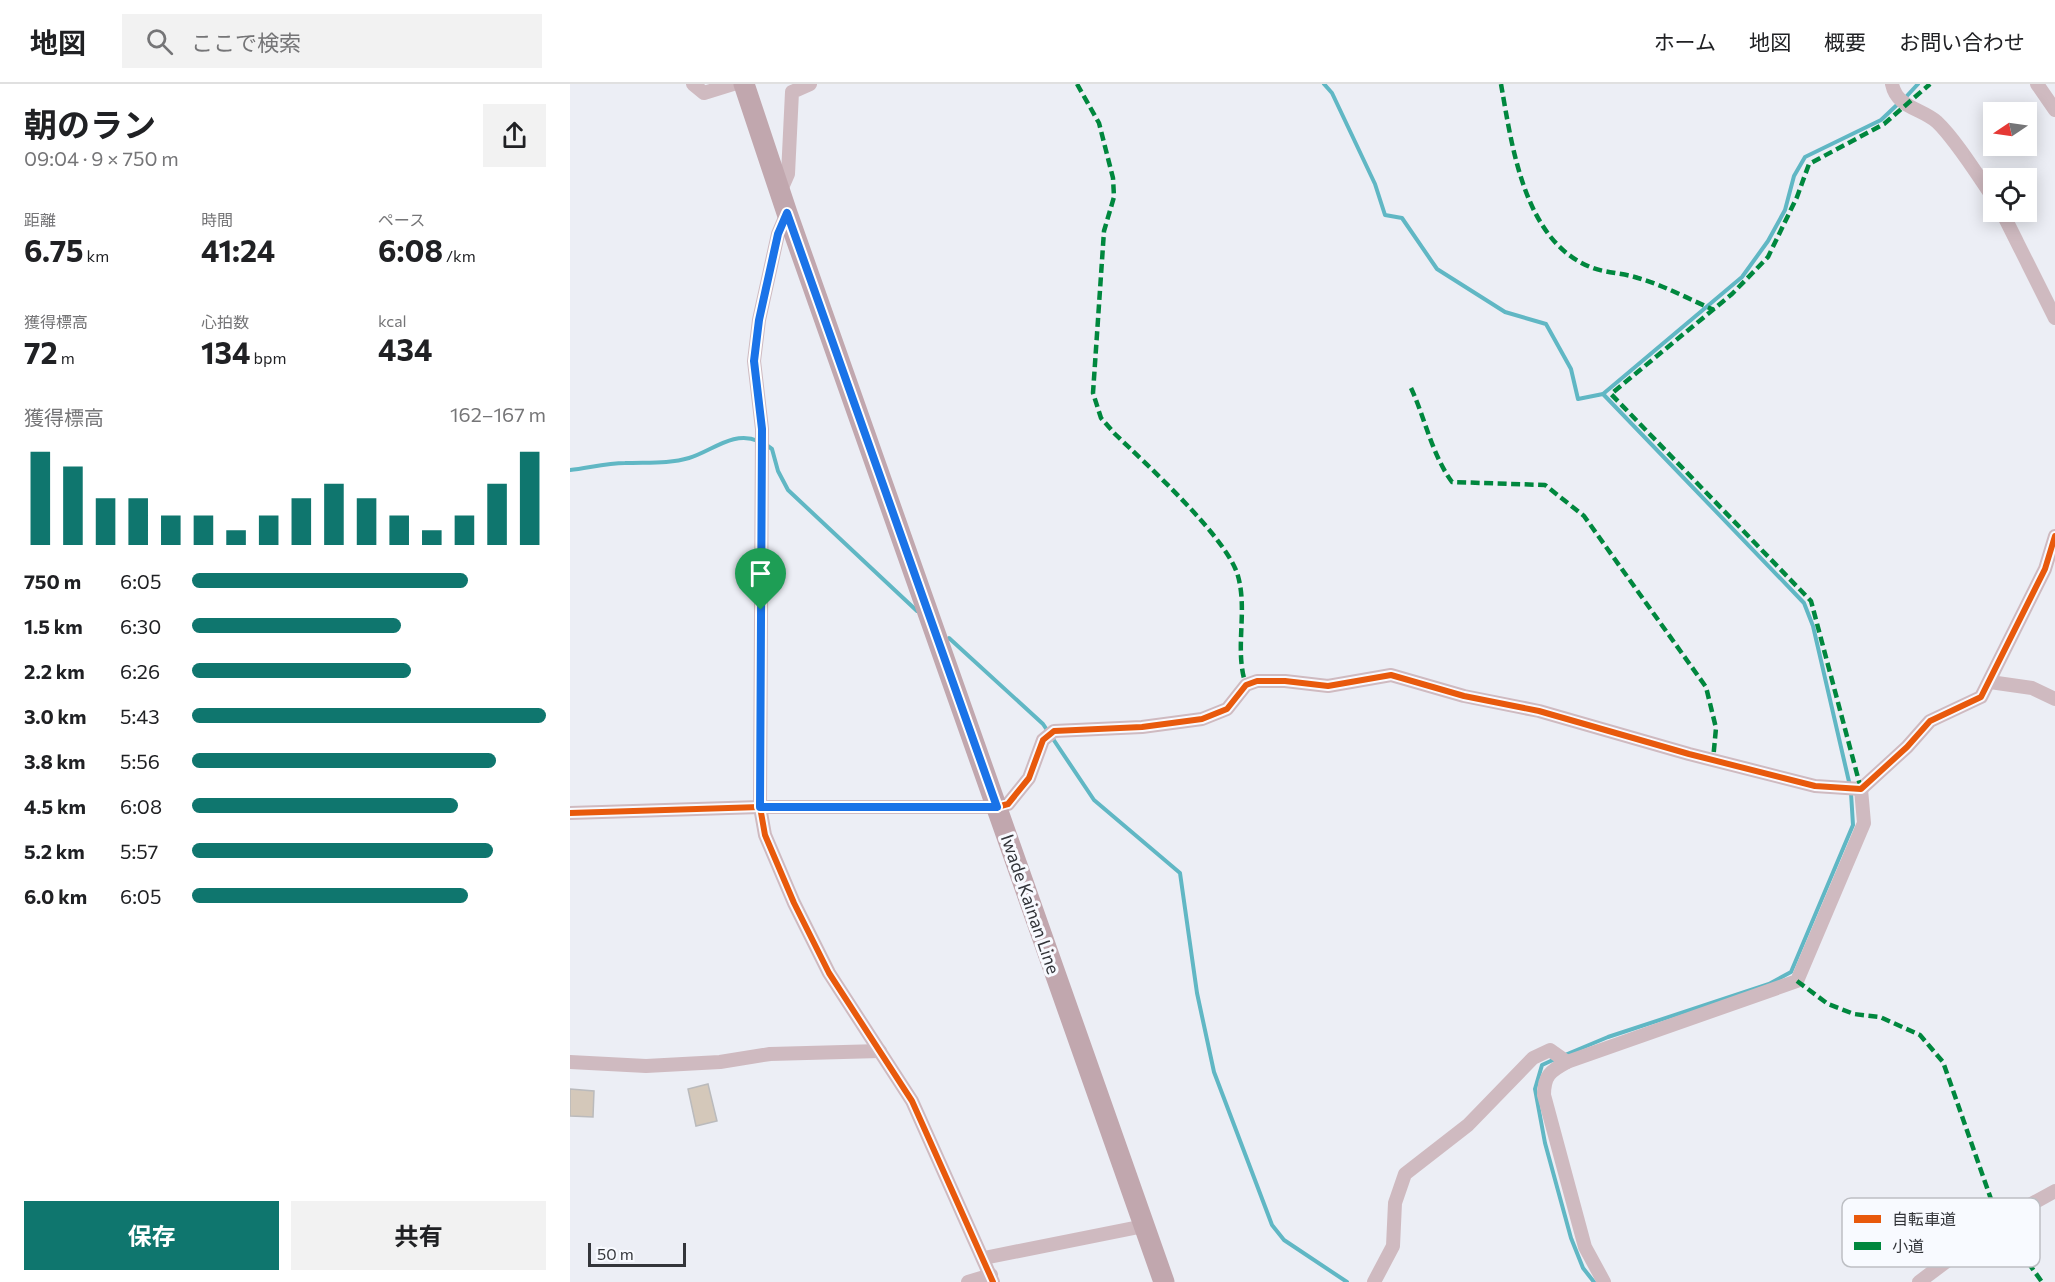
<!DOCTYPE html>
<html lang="ja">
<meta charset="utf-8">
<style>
:root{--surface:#fff;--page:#f2f2f2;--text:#202124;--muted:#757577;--line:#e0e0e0;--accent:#0f766e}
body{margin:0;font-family:Commissioner,"Noto Sans JP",sans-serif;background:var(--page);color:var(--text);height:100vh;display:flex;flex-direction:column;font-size:22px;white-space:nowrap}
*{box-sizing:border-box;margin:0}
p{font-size:20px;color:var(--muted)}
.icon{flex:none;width:33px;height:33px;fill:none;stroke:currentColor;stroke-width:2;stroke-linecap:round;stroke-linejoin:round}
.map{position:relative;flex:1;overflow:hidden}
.sheet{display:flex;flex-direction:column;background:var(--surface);width:570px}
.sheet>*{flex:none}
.needle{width:39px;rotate:257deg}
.tools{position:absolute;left:1413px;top:18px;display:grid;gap:12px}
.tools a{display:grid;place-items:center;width:54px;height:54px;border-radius:0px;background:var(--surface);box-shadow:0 3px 15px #0003;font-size:30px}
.scale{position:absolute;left:18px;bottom:15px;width:98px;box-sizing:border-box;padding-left:6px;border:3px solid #33353a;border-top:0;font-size:16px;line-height:21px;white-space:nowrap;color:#33353a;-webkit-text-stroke:4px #f8faff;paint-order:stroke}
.pin{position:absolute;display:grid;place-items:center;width:51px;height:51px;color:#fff;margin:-62px -26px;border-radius:50% 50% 50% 0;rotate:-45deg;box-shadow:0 0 6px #0007}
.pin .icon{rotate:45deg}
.round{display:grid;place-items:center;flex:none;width:63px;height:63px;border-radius:0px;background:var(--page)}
.headline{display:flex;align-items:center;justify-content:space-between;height:102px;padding:0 24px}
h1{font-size:33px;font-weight:700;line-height:45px}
.stats{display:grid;grid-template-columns:repeat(3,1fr);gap:9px;height:102px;padding:6px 24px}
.stats div{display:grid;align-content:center}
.stats b{font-size:30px;font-weight:700}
.stats small{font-size:16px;font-weight:400}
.stats p{font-size:16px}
.chart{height:168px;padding:12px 24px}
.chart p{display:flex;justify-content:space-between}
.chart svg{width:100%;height:108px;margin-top:6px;stroke:var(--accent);stroke-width:6}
.button{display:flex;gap:12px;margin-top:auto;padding:12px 24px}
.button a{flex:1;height:69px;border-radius:0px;background:var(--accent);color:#fff;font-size:24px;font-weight:700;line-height:69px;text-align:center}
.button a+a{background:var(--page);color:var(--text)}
ul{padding:0 24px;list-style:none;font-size:20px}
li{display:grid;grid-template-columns:96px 72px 1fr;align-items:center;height:45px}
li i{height:15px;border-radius:8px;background:var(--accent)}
header{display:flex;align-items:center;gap:36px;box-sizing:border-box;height:84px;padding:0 30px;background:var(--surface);border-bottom:2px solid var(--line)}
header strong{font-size:28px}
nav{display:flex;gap:33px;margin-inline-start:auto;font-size:21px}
.search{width:420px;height:54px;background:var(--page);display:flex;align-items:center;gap:15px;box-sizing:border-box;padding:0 21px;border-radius:0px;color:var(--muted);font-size:22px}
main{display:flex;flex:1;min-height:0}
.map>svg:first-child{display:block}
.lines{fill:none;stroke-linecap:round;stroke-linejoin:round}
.stream{stroke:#60b7c4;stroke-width:4}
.building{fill:#d4c8ba;stroke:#bababc;stroke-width:1.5}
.street{stroke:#cfbac0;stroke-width:14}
.primary{stroke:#c1a7ae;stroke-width:21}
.quiet{stroke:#00873e;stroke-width:4.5;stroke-dasharray:9 4.5;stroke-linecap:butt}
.cycleway-casing{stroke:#f8faff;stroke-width:10}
.cycleway{stroke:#e8590c;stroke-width:6}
.route-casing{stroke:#fff;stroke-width:12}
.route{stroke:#1a73e8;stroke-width:8}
.labels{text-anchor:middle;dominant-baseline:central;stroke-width:6;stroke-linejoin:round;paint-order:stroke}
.street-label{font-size:18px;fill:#33353a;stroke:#f8faff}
.key{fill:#f8faff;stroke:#bdbfc4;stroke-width:1.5}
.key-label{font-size:16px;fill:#33353a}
</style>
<header>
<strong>地図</strong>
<div class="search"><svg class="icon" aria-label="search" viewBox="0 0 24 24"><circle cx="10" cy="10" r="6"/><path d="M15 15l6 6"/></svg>ここで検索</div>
<nav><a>ホーム</a><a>地図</a><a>概要</a><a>お問い合わせ</a></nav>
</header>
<main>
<section class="sheet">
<div class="headline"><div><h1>朝のラン</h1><p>09:04 · 9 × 750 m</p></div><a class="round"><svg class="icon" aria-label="share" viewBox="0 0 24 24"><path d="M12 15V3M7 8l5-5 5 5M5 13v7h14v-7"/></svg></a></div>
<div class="stats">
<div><p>距離</p><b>6.75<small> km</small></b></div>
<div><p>時間</p><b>41:24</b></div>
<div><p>ペース</p><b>6:08<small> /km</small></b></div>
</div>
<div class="stats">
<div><p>獲得標高</p><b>72<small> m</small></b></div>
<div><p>心拍数</p><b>134<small> bpm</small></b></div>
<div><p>kcal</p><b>434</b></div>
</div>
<div class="chart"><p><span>獲得標高</span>162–167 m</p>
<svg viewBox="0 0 160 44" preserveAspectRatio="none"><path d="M5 44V6M15 44V12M25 44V25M35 44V25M45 44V32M55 44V32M65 44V38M75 44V32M85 44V25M95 44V19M105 44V25M115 44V32M125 44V38M135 44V32M145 44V19M155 44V6"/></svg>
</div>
<ul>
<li><b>750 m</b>6:05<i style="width:78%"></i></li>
<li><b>1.5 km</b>6:30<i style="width:59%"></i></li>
<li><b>2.2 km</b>6:26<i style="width:62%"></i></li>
<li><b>3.0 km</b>5:43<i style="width:100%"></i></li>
<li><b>3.8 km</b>5:56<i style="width:86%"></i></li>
<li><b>4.5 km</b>6:08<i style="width:75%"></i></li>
<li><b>5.2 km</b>5:57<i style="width:85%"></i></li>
<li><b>6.0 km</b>6:05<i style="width:78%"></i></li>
</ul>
<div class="button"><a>保存</a><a>共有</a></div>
</section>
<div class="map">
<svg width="1485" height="1198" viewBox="0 0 1485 1198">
<rect width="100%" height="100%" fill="#eceef5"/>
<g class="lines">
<g class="stream">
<polyline points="754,0 762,9 805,100 815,131 832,134 867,185 935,228 976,240 1001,285 1008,315 1033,310 1172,193 1198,157 1215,126 1224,92 1235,73 1311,36 1329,19"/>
<polyline points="1335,14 1348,0"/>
<polyline points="1033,310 1234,519 1243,542 1280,702"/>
<polyline points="195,360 202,365 208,387 218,406 347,527"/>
<path d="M0 386C18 384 37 379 55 379 76 378 99 380 119 374 142 367 164 346 188 357"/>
<polyline points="379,554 473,640 524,716 610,789 627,909 644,988 702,1141 714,1156 777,1198"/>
<polyline points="995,971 1038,953 1199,900 1221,888 1283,741 1281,709"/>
<polyline points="985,975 972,981 965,1005 975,1059 1001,1154 1013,1184 1024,1198"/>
</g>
</g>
<g class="building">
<polygon points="138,1000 147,1037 126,1042 118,1005"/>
<polygon points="0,1005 24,1007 23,1033 0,1032"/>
</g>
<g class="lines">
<g class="street">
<polyline points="123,0 134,9 163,0"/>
<path d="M1322 0C1327 24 1351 24 1367 38 1386 56 1408 92 1424 115"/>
<polyline points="1467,0 1485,26"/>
<polyline points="211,106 218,90 222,8 240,0"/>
<polyline points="1432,128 1485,234"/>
<polyline points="217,129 208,150 189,236 184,277 192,345 190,723 195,751 224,819 259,889 342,1017 423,1198"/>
<polyline points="1420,598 1462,604 1485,615"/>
<polyline points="0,729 190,723 427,723 438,720 459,694 473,656 484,647 572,643 632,635 657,625 676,601 687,597 715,597 758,602 821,591 894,612 969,627 1119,670 1245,702 1291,705 1337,663 1360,637 1411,613 1475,485 1485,452"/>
<polyline points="0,978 76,982 150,978 200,970 310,967"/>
<polyline points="414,1174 574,1142"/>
<polyline points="398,1198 421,1191"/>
<polyline points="804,1198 823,1162 825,1119 835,1090 898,1041 963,974 980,966 997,978"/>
<path d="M1034 1198 1015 1163 974 1011C974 992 980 987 997 978L1227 897 1294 739 1291 705"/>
<polyline points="1349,1198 1429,1138 1485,1107"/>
</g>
<polyline class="primary" points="174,0 217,129 594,1198"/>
<g class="quiet">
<path d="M507 0 529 39 543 94 544 113 534 147 523 309 531 334 545 350C576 380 657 453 668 492 678 528 664 566 676 601"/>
<path d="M931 0C942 62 954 159 1023 184 1037 189 1053 189 1068 194 1093 201 1119 215 1144 226"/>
<path d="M841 304C855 334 862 371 882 398L975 401 1014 432 1136 603 1146 644 1143 676"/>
<polyline points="1291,705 1241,517 1041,310 1162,210 1198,173 1227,113 1239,80 1314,40 1360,0"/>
<polyline points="1227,897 1258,920 1284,930 1310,933 1350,951 1373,978 1429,1138 1472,1198"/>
</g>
<defs>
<g id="cycleway">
<polyline points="217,129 208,150 189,236 184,277 192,345 190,723 195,751 224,819 259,889 342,1017 423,1198"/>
<polyline points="0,729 190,723 427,723 438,720 459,694 473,656 484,647 572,643 632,635 657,625 676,601 687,597 715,597 758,602 821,591 894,612 969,627 1119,670 1245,702 1291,705 1337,663 1360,637 1411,613 1475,485 1485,452"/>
</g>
</defs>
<use href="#cycleway" class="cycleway-casing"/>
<use href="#cycleway" class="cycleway"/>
</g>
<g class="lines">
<defs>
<polygon id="route" points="217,129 427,723 190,723 192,345 184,277 189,236 208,150"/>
</defs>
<use href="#route" class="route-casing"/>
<use href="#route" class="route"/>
</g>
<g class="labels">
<g class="street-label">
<text transform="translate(461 820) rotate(71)">Iwade Kainan Line</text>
</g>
</g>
<rect x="1272" y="1114" width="198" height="69" rx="9" class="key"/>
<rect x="1284" y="1131" width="27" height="8" fill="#e8590c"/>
<rect x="1284" y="1158" width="27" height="8" fill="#00873e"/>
<g class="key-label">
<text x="1322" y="1141">自転車道</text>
<text x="1322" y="1168">小道</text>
</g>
</svg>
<div class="tools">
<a><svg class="needle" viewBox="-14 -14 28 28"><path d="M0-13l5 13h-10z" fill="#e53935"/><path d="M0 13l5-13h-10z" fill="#757577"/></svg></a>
<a><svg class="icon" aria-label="locate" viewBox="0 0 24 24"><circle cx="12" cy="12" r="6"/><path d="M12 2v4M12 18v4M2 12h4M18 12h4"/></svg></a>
</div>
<div class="scale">50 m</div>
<div class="pin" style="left:191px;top:526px;background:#1e9e55"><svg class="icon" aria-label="arrive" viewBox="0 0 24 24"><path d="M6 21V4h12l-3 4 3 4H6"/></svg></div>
</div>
</main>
